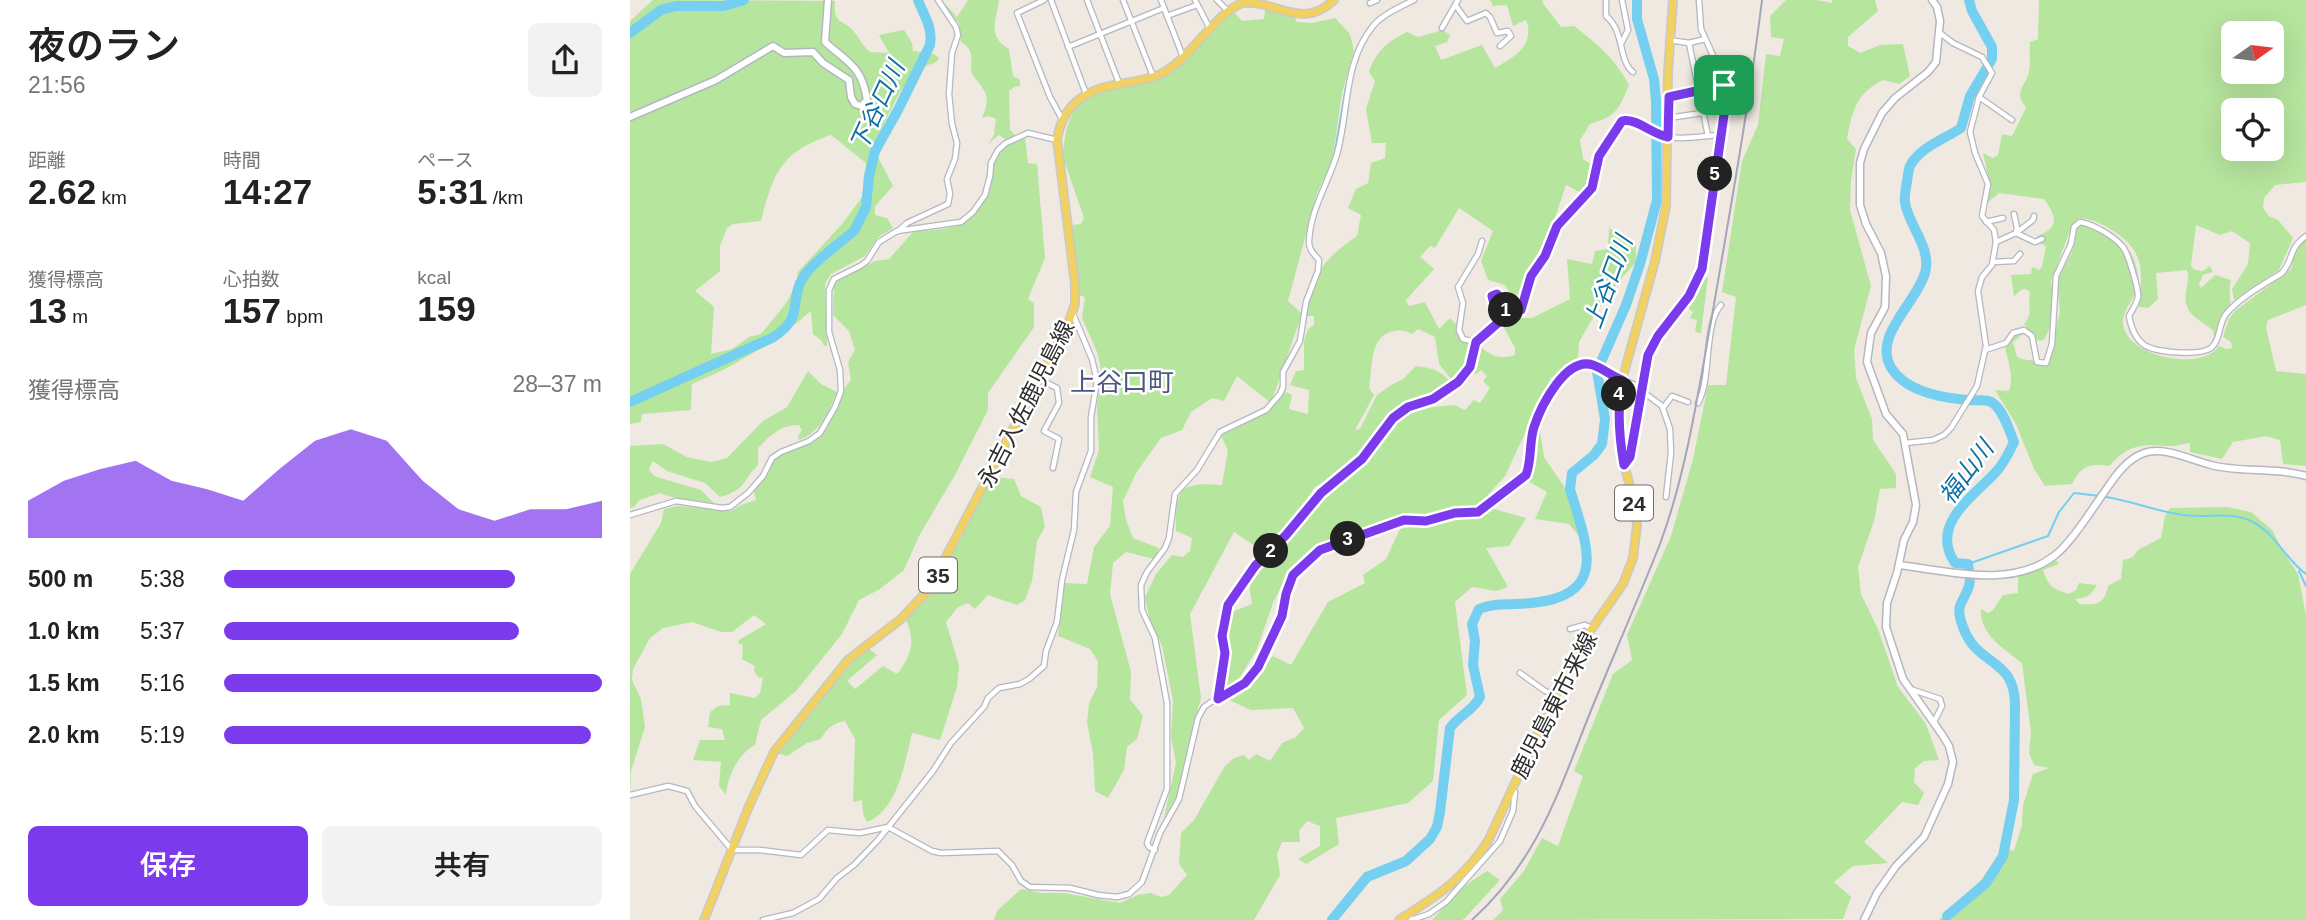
<!DOCTYPE html>
<html lang="ja">
<meta charset="utf-8">
<style>
:root{--surface:#fff;--page:#f2f2f2;--text:#222;--muted:#767676;--accent:#7c3aed}
body{margin:0;font-family:Helvetica,"Noto Sans JP",sans-serif;background:var(--page);color:var(--text);height:100vh;display:flex;flex-direction:column;font-size:26px;white-space:nowrap}
*{box-sizing:border-box;margin:0}
p{font-size:23px;color:var(--muted)}
.icon{flex:none;width:38px;height:38px;fill:none;stroke:currentColor;stroke-width:2;stroke-linecap:round;stroke-linejoin:round}
.map{position:relative;flex:1;overflow:hidden}
.sheet{display:flex;flex-direction:column;background:var(--surface);width:630px}
.sheet>*{flex:none}
.needle{width:46px;rotate:76deg}
.fabs{position:absolute;left:1591px;top:21px;display:grid;gap:14px}
.fabs a{display:grid;place-items:center;width:63px;height:63px;border-radius:10px;background:var(--surface);box-shadow:0 7px 28px #0002;font-size:35px}
.pin{position:absolute;display:grid;place-items:center;width:60px;height:60px;color:#fff;margin:-30px;border-radius:14px;box-shadow:0 4px 10px #0006}
.km{position:absolute;width:35px;height:35px;margin:-18px;border-radius:50%;background:#222;color:#fff;font-size:19px;line-height:35px;text-align:center}
.round{display:grid;place-items:center;flex:none;width:74px;height:74px;border-radius:10px;background:var(--page)}
.overview{display:flex;align-items:center;justify-content:space-between;height:119px;padding:0 28px}
h1{font-size:38px;font-weight:600;line-height:52px}
.metrics{display:grid;grid-template-columns:repeat(3,1fr);gap:10px;height:119px;padding:7px 28px}
.metrics div{display:grid;align-content:center}
.metrics b{font-size:35px;font-weight:600}
.metrics small{font-size:19px;font-weight:400}
.metrics p{font-size:19px}
.chart{height:196px;padding:14px 28px}
.chart p{display:flex;justify-content:space-between}
.chart svg{width:100%;height:126px;margin-top:7px;fill:var(--accent);opacity:.7}
.cta{display:flex;gap:14px;margin-top:auto;padding:14px 28px}
.cta a{flex:1;height:80px;border-radius:10px;background:var(--accent);color:#fff;font-size:28px;font-weight:600;line-height:80px;text-align:center}
.cta a+a{background:var(--page);color:var(--text)}
ul{padding:0 28px;list-style:none;font-size:23px}
li{display:grid;grid-template-columns:112px 84px 1fr;align-items:center;height:52px}
li i{height:18px;border-radius:9px;background:var(--accent)}
main{display:flex;flex:1;min-height:0}
.map>svg:first-child{display:block}
.green{fill:#b6e59e;fill-rule:evenodd}
.lines{fill:none;stroke-linecap:round;stroke-linejoin:round}
.stream{stroke:#75cff0;stroke-width:2}
.river{stroke:#75cff0;stroke-width:10}
.street-casing{stroke:#b4b7c1;stroke-width:7}
.secondary-casing{stroke:#b4b7c1;stroke-width:9}
.primary-casing{stroke:#c9c9c9;stroke-width:10}
.street{stroke:#fff;stroke-width:4.5}
.secondary{stroke:#fff;stroke-width:6}
.primary{stroke:#f2d163;stroke-width:7}
.rail{stroke:#a3a6b8;stroke-width:2}
.route-casing{stroke:#fff;stroke-width:14}
.route{stroke:#7c3aed;stroke-width:9}
.labels{text-anchor:middle;dominant-baseline:central;stroke-width:5;stroke-linejoin:round;paint-order:stroke}
.shield{fill:#fff;stroke:#6d6d6d;stroke-width:2}
.shield-label{font-size:21px;font-weight:bold;fill:#2e2e2e}
.street-label{font-size:23px;fill:#2e2e2e;stroke:#fff}
.water-label{font-size:24px;font-style:italic;fill:#0d6fa3;stroke:#fff}
.quarter-label{font-size:26px;fill:#4d5680;stroke:#fff}
</style>
<main>
<section class="sheet">
<div class="overview"><div><h1>夜のラン</h1><p>21:56</p></div><a class="round"><svg class="icon" aria-label="share" viewBox="0 0 24 24"><path d="M12 15V3M7 8l5-5 5 5M5 13v7h14v-7"/></svg></a></div>
<div class="metrics">
<div><p>距離</p><b>2.62<small> km</small></b></div>
<div><p>時間</p><b>14:27</b></div>
<div><p>ペース</p><b>5:31<small> /km</small></b></div>
</div>
<div class="metrics">
<div><p>獲得標高</p><b>13<small> m</small></b></div>
<div><p>心拍数</p><b>157<small> bpm</small></b></div>
<div><p>kcal</p><b>159</b></div>
</div>
<div class="chart"><p><span>獲得標高</span>28–37 m</p>
<svg viewBox="0 0 160 44" preserveAspectRatio="none"><path d="M0 44V31L10 24L20 20L30 17L40 24L50 27L60 31L70 20L80 10L90 6L100 10L110 24L120 34L130 38L140 34L150 34L160 31V44z"/></svg>
</div>
<ul>
<li><b>500 m</b>5:38<i style="width:77%"></i></li>
<li><b>1.0 km</b>5:37<i style="width:78%"></i></li>
<li><b>1.5 km</b>5:16<i style="width:100%"></i></li>
<li><b>2.0 km</b>5:19<i style="width:97%"></i></li>
</ul>
<div class="cta"><a>保存</a><a>共有</a></div>
</section>
<div class="map">
<svg width="1676" height="920" viewBox="0 0 1676 920">
<rect width="100%" height="100%" fill="#efe9e1"/>
<g class="green">
<path d="M23 0 205 1C203 27 214 18 225 33 230 40 233 46 240 52L259 53 249 35 274 30 282 43 283 51 304 54 309 58 305 63C273 69 260 116 245 142L248 157 263 186 245 206V215L257 218 263 228 248 237 235 256 201 274 195 284 197 346H194L191 340 183 334 181 311C145 342 106 366 62 384L61 410 12 414 11 422 0 424V21ZM201 135 236 163 235 193 213 223 168 272 166 286 154 306 131 334 119 337 102 349 81 354 84 307 65 291 90 271V246L97 228 103 224 131 221C144 172 151 152 201 135Z"/>
<path d="M338 0H369C367 19 356 36 379 49L383 76 390 80V86L384 87 379 91 380 130 386 136 378 141 369 135 358 144 364 135 366 119 359 116 352 118C363 93 353 91 341 72 342 60 343 48 331 42L329 23 315 8V4L327 17Z"/>
<path d="M860 0H913L912 2 931 27 944 26C967 43 986 60 999 85 988 111 986 116 960 124L950 140 953 159 962 165 960 192 953 194 936 185 919 235 900 266 895 290 889 301 887 294H881L875 285 858 280 851 261 863 231 829 208 805 248 800 246 790 257 804 269 776 300 779 306 795 302 809 329 820 318 828 326 826 332 831 341 839 344 835 364 821 379 809 364 805 337 788 329 782 334C768 326 750 332 745 348 741 358 741 377 739 388L744 395 725 430 730 429 747 395 761 385 773 379 786 366C800 368 810 369 819 381L811 389 776 404 761 416 721 466 685 487 660 524 634 552 604 532 560 614 571 698 562 730 551 788 534 818 546 763 541 737 543 700 532 646 519 617 515 597 526 574 542 555 553 557 560 551 562 538 546 531C545 488 550 482 592 485L598 450 591 436 638 412 656 392 662 395 659 409 678 414 679 390 660 385 666 371 674 370V341L678 329 684 325V316H676C682 273 693 260 727 236L731 215 718 208 726 189 738 183 741 163 755 158 756 143H742L736 109 745 81 739 72C746 51 758 41 777 32L788 37 813 30 820 35 817 42 805 46 811 60 852 45 865 68C883 58 906 45 896 20L883 26 877 5 863 6Z"/>
<path d="M1156 0H1186L1202 3V0H1245L1248 11 1218 37V46L1230 53 1250 45 1273 44 1280 76 1269 84 1253 80C1226 93 1222 112 1217 139L1226 149 1221 180 1220 210 1241 286 1224 350 1226 378 1242 419 1243 440 1266 474V488L1250 489 1244 521 1228 567 1231 594 1248 629 1268 687 1296 724 1309 760 1294 761 1285 768 1284 782 1294 793 1288 805 1272 802 1234 842 1258 863 1223 866 1204 882 1221 897 1213 919 863 920 873 910 870 899 894 871 912 838 928 846 953 776 944 771 983 674 1002 660 997 635 1041 536 1063 459 1078 385H1096L1106 297 1092 292 1112 161 1128 125 1136 54 1150 56 1154 39 1141 37 1140 16Z"/>
<path d="M1409 0H1676V180L1675 182 1645 185 1634 198 1633 208 1639 216 1648 220 1663 238 1649 270 1604 300 1602 289 1618 264 1620 243 1602 231 1590 235 1566 225 1561 266 1565 270 1573 271 1580 266 1583 272 1573 275 1569 284 1571 288 1585 275 1601 280C1598 290 1601 296 1600 305 1600 316 1594 325 1591 335L1584 337 1583 330C1564 316 1551 312 1557 287 1558 280 1559 277 1557 270L1526 273 1528 299 1518 308 1509 307C1512 273 1516 253 1485 232 1472 224 1464 219 1449 218L1442 225 1421 281 1425 308 1423 321 1414 340 1408 341 1394 324C1404 313 1397 305 1400 292L1396 289 1391 290 1384 296 1381 275 1401 274 1402 267 1409 270 1412 267 1416 246 1409 243 1407 236C1431 228 1426 216 1414 199L1369 193 1356 204 1361 189 1353 153 1363 158 1368 155 1372 134 1382 136 1396 108C1383 90 1395 88 1399 72 1401 63 1399 51 1400 42L1408 39ZM1603 33H1642V72H1603ZM1603 110H1642V149H1603Z"/>
<path d="M636 4 661 10 667 22 682 23 705 18 720 34 724 51 712 93 702 162 687 193 658 301 672 314 641 403 607 376 594 401 582 398 561 412 552 430 531 438 506 473 493 501 496 520 503 538 529 548 524 559 496 552 483 563 480 594 501 672 500 699 513 716 507 739 497 747 494 770 478 798 465 791 463 753 457 723 459 703 467 687 468 661 460 649 428 636 435 583 457 584 464 547 480 526 483 487 460 477 469 450 467 405 472 373 467 352 452 318 455 297 449 295 442 225 451 224 454 218 436 166 432 163C437 101 449 97 506 83 515 80 528 79 536 73 560 55 579 30 604 12L612 21 634 19Z"/>
<path d="M395 137 398 163 407 164 415 258 398 299 404 303V327L358 393V410L325 475 289 536 274 570 250 589 229 600 212 634 166 691 131 720 125 745C107 755 98 776 96 795L89 786 91 762 63 760 70 740H95L92 729 78 727 80 712 88 706 100 705V693L125 698 130 693 133 678 128 677 124 671 125 666 112 659 113 645 108 643 109 640 136 624 124 615 102 632H91L62 622 33 628 20 638 3 669 2 680 11 699 15 727 1 771 0 793V574L31 523 34 509 47 506 101 511 111 505 126 500 124 492C132 481 138 463 149 456 164 447 181 447 193 434 206 418 207 395 221 380L218 362 225 350 219 331 203 315 204 283 245 261 259 259 283 232C297 230 313 230 326 226 346 219 360 195 363 175 364 166 364 158 371 150 376 144 387 140 395 137Z"/>
<path d="M1455 222C1480 229 1502 243 1507 270 1508 275 1509 281 1508 286 1504 302 1487 314 1495 331 1506 358 1572 371 1589 346L1596 349 1602 348 1601 342 1593 337 1599 319 1605 311 1661 269 1666 250 1676 237V305L1638 320 1636 327 1646 371 1676 374V466L1653 464 1650 440 1636 436 1603 442 1592 459 1560 452V443C1552 443 1546 447 1539 446 1511 444 1499 444 1479 466 1459 463 1451 466 1442 484L1415 486 1404 469 1386 424 1365 390 1379 391C1385 374 1376 358 1374 340 1381 333 1388 324 1397 331L1383 342 1387 357C1396 362 1406 359 1416 362L1430 313 1428 289 1429 277 1441 254 1447 228Z"/>
<path d="M979 228 1006 245V262L973 300 949 342 948 359 921 378 875 476 847 507 801 517H776L697 541 660 569 643 603 627 649 609 679 596 687 602 652 598 638 602 612 622 604 619 583 691 499 726 470 761 427 782 409 824 405 835 410 844 400 850 403 860 388 853 381 857 376 851 370 846 374 841 372 848 343C858 356 869 360 885 355V348L872 324 884 318H902L940 299 937 259 962 264 965 251 978 249Z"/>
<polygon points="1078,277 1071,333 1065,332 1067,320 1060,318 1063,312 1057,307 1071,280"/>
<path d="M178 371 191 384 207 392C198 413 191 432 169 440L168 436 172 430 169 425C150 425 141 435 128 448V465C112 481 116 490 90 497L75 483 37 471 23 461 19 469 24 476 71 490 84 503C68 500 44 500 30 493L10 500 4 507 0 508V446L33 444 57 457 81 462 97 458 133 421 157 407Z"/>
<polygon points="910,431 914,457 935,488 943,507 949,536 939,524 905,519 917,492 898,481"/>
<path d="M362 477 384 479 391 496 411 507 415 527 407 541 402 581 395 600 387 605 358 595 345 609 338 603 328 607 316 622 329 665 327 687 310 740 282 733C275 762 268 810 237 822L233 814 232 800 223 802 225 739 215 721C203 723 197 728 191 739L177 743 157 756 147 753 209 673 236 647 247 655 217 681 225 689 253 666 267 674C282 655 286 640 275 618L305 585Z"/>
<path d="M1598 507 1621 512 1642 530 1654 553 1668 574 1676 615V920H1309L1352 879 1373 848 1384 851 1392 825 1393 805 1403 774 1419 768 1404 765 1399 753 1401 733 1392 663C1374 649 1349 634 1351 609L1358 613 1363 610 1373 595 1388 593V575L1426 560 1429 564 1413 570C1418 587 1424 589 1439 594L1446 590 1449 583 1467 585C1460 596 1457 598 1445 599L1449 604C1467 605 1474 605 1478 586L1491 579 1493 560 1503 557 1508 550 1531 538 1535 516 1540 508Z"/>
<path d="M864 509 896 518 879 546 856 548 878 587 866 591 842 587 825 602 837 695 809 720 803 781 778 803 706 818 709 844 676 864 668 859 690 846V826L677 821 669 831 670 842H652L647 854 650 875 624 920H364L367 911 391 889 413 893H434L490 903 508 895 521 893 531 897 539 895 557 875 549 864 551 833 564 820 595 766 604 758 614 755 619 760 626 754 640 761 652 743 666 737 674 728 663 708 621 710 599 700 618 688 643 656 661 665 698 602 735 583 733 575 756 559 770 529C789 525 807 522 825 517 838 513 851 515 864 509Z"/>
<polygon points="857,871 870,880 835,918 832,920 802,920 833,887"/>
</g>
<g class="lines">
<g class="stream">
<polyline points="704,157 716,87"/>
<path d="M1476 497C1508 502 1537 516 1570 516 1589 516 1606 513 1623 522 1646 534 1656 560 1676 574"/>
<polyline points="1338,564 1418,536 1429,512 1444,493 1470,496"/>
<polyline points="1669,571 1676,586"/>
<polyline points="1314,920 1317,916"/>
</g>
<g class="river">
<polyline points="0,33 31,10 46,6 94,6 114,0"/>
<path d="M0 402 142 338C177 316 157 302 174 276 182 263 211 242 224 231L236 207 239 176 245 151 268 110 300 45C303 27 294 16 288 0"/>
<path d="M1317 916 1356 883 1373 856 1384 800 1385 705C1385 657 1347 667 1333 627 1324 603 1333 605 1339 586 1341 580 1339 571 1338 564L1325 563C1300 526 1340 499 1363 475 1372 467 1379 453 1384 442 1379 430 1374 412 1364 404 1358 398 1346 401 1338 400 1312 398 1277 392 1262 369 1241 337 1286 304 1295 273 1302 248 1279 226 1275 203 1274 196 1276 188 1277 181 1278 177 1278 170 1280 166 1290 147 1315 139 1331 128L1340 96 1362 59V47L1342 11 1339 0"/>
<path d="M702 920 737 877 776 861 800 839 807 827 810 812 820 728C829 715 843 711 850 697L843 665 845 641 842 624 849 609C866 602 885 605 902 603 982 595 955 541 940 489L942 473 964 455 972 444 975 419 967 371 996 305 1010 264 1027 200 1026 101 1024 79 1007 19V0"/>
</g>
<defs>
<g id="street">
<polyline points="414,0 387,13 420,97 432,119"/>
<polyline points="421,0 456,94"/>
<polyline points="457,0 489,83"/>
<polyline points="493,0 523,76"/>
<polyline points="531,0 553,57"/>
<polyline points="565,0 580,29"/>
<polyline points="587,0 598,11"/>
<path d="M976 0V16C995 31 988 61 1003 72"/>
<polyline points="740,3 747,0"/>
<polyline points="826,6 837,21 856,13 860,17 867,33 878,31 881,36 870,46"/>
<polyline points="537,16 567,5"/>
<polyline points="812,28 828,0"/>
<polyline points="1039,40 1059,43 1075,39"/>
<polyline points="992,42 998,30 992,0"/>
<polyline points="1059,43 1078,136"/>
<polyline points="438,47 534,8"/>
<polyline points="1039,97 1095,85"/>
<polyline points="1349,97 1382,120"/>
<polyline points="1038,118 1072,113"/>
<polyline points="1404,216 1403,220 1386,233 1405,242 1412,239"/>
<polyline points="1356,222 1373,218"/>
<polyline points="268,231 277,223 318,204 320,194 317,179 325,159 327,143 322,124 319,94 322,53 328,35 326,27 308,0"/>
<polyline points="1366,242 1386,233 1387,228 1384,214"/>
<polyline points="1363,262 1384,261 1390,254"/>
<polyline points="846,342 833,339 829,330 833,303 828,287 848,254 852,241"/>
<path d="M1355 350 1376 343 1383 333 1394 330 1402 336 1407 362 1416 363 1422 344 1426 276 1441 244 1444 227 1450 222C1463 224 1484 236 1493 247 1498 253 1508 287 1508 296 1508 302 1502 310 1499 316 1501 327 1504 337 1513 344 1524 353 1570 356 1581 348 1591 340 1588 324 1596 314 1609 298 1634 284 1652 273 1665 258 1657 250 1676 236"/>
<polyline points="409,379 427,388 429,403 414,431 429,439 423,468"/>
<polyline points="1012,391 1032,406 1040,429 1041,453 1036,497"/>
<path d="M1068 403C1082 379 1073 325 1091 305"/>
<polyline points="1033,408 1042,396 1058,402"/>
<polyline points="1276,443 1303,440 1314,435 1321,428 1347,386 1356,346 1348,291 1352,277 1362,265 1366,242 1364,230 1352,216 1358,184 1345,153 1340,132 1349,97 1362,73 1352,57 1323,43 1310,33"/>
<polyline points="994,465 1000,457 1018,355 1028,336 1059,296 1072,269 1095,95 1090,71 1071,29 1069,0"/>
<polyline points="0,515 46,501 92,508 100,507 118,493 133,476 142,458 151,452 179,441 190,433 205,407 211,391 210,370 199,332 199,290 204,279 230,266 237,261 249,242 267,231 331,222 343,212 355,195 360,176 361,163 368,150 376,143 398,133 427,140"/>
<polyline points="940,629 955,625 961,628"/>
<polyline points="890,673 915,691 926,695"/>
<polyline points="1280,689 1310,699 1312,706 1304,722"/>
<path d="M588 699 595 653 592 636 598 605 625 566 656 535 691 493 732 459 763 418 778 407 803 399 828 382 840 367 846 342 869 322 862 296 867 294C874 303 877 318 891 310L901 276 915 255 927 226 962 188 969 156 992 121 994 119C1006 122 1016 131 1029 135 1047 141 1071 136 1090 135"/>
<polyline points="0,795 38,786 57,791 65,806 102,850 130,850 171,855 198,830 230,833 258,827 302,851 311,853 368,851 382,865 391,881 400,887 440,888 468,895 487,897 499,894 512,882 530,833 549,799 568,718 574,707 581,702 603,692 615,683 628,667 652,616 656,594 663,575 690,550 774,520 796,521 825,513 848,512 896,475 903,429 931,377 948,365 964,365 977,374 1013,388"/>
<path d="M525 850 519 847 517 843 537 789V703L525 638 512 610 511 585 517 572 535 548 539 538 545 494 567 470 590 432 636 410 650 394 653 387V372L670 341 676 302 688 271 689 260C684 254 679 250 679 242 680 210 698 184 707 154 719 112 713 63 743 26 753 14 770 7 784 0"/>
<polyline points="133,920 163,913 189,899 207,878 224,865 248,840 303,771 321,743 354,707 358,698 369,688 390,684 399,679 414,666 416,651 427,622 432,580 444,530 446,492 461,451 461,417 467,381 462,359 443,314"/>
<polyline points="781,920 799,914 816,902 870,841 883,811 885,792 882,790"/>
</g>
<g id="secondary">
<path d="M0 117 86 80 143 46 154 53 183 52 193 63 219 80 221 97 225 104 231 106 237 100C232 66 218 63 195 42L198 0"/>
<path d="M1269 565C1318 571 1381 589 1424 556 1441 543 1460 512 1473 494 1484 478 1495 460 1514 453 1534 446 1561 460 1581 465 1612 473 1646 467 1676 476"/>
<polyline points="1234,920 1247,893 1266,866 1294,837 1318,784 1323,762 1319,746 1313,736 1273,679 1256,627 1257,603 1267,573 1274,540 1283,522 1286,505 1273,434 1256,414 1237,362 1241,333 1255,307 1256,276 1251,253 1236,224 1230,205 1230,163 1234,149 1252,113 1265,98 1298,72 1306,62 1310,21 1307,7 1302,0"/>
</g>
<g id="primary">
<path d="M74 920 119 806 144 752 218 660 271 619 299 589 438 324 445 304V284L427 140C429 126 434 113 446 102 471 79 509 87 536 71 563 55 587 11 613 3 646 0 672 31 704 0"/>
<path d="M769 920C808 895 832 881 858 841L947 650 993 584 1003 558 1007 525 1004 500 994 465 989 430V400L992 380 1025 261 1036 206 1038 72 1043 0"/>
</g>
</defs>
<use href="#street" class="street-casing"/>
<use href="#secondary" class="secondary-casing"/>
<use href="#primary" class="primary-casing"/>
<use href="#street" class="street"/>
<use href="#secondary" class="secondary"/>
<use href="#primary" class="primary"/>
<path class="rail" d="M842 920C911 857 930 786 964 703 986 650 1009 597 1030 544 1057 471 1068 392 1082 316 1100 211 1119 106 1132 0"/>
</g>
<g class="lines">
<defs>
<path id="route" d="M1094 85V115L1072 269 1059 296 1028 336 1018 355 1000 457 994 465C989 437 987 409 992 380 982 376 972 368 963 365 936 356 911 406 904 427 899 442 902 460 896 475L848 512 825 513 796 521 774 520 690 550 663 575 656 594 652 616 628 667 615 683 588 699 595 653 592 636 598 605 625 566 656 535 691 493 732 459 763 418 778 407 803 399 828 382 840 367 846 342 869 322 862 296 867 294 879 312H887L891 310 901 276 915 256 927 226 962 188 969 156 992 121C1005 117 1023 135 1038 137L1039 97Z"/>
</defs>
<use href="#route" class="route-casing"/>
<use href="#route" class="route"/>
</g>
<g class="labels">
<g class="shield">
<rect x="985" y="485.5" width="38" height="35" rx="5"/>
<rect x="289" y="557.5" width="38" height="35" rx="5"/>
</g>
<g class="shield-label">
<text x="1004" y="503">24</text>
<text x="308" y="575">35</text>
</g>
<g class="street-label">
<text transform="translate(396 404) rotate(-63)">永吉入佐鹿児島線</text>
<text transform="translate(924 705) rotate(-63)">鹿児島東市来線</text>
</g>
<g class="water-label">
<text transform="translate(247 106) rotate(-65)">下谷口川</text>
<text transform="translate(978 282) rotate(-70)">上谷口川</text>
<text transform="translate(1336 472) rotate(-53)">福山川</text>
</g>
<g class="quarter-label">
<text x="492" y="382">上谷口町</text>
</g>
</g>
</svg>
<div class="fabs">
<a><svg class="needle" viewBox="-14 -14 28 28"><path d="M0-13l5 13h-10z" fill="#e53935"/><path d="M0 13l5-13h-10z" fill="#767676"/></svg></a>
<a><svg class="icon" aria-label="locate" viewBox="0 0 24 24"><circle cx="12" cy="12" r="6"/><path d="M12 2v4M12 18v4M2 12h4M18 12h4"/></svg></a>
</div>
<div class="pin" style="left:1094px;top:85px;background:#1e9e55"><svg class="icon" aria-label="arrive" viewBox="0 0 24 24"><path d="M6 21V4h12l-3 4 3 4H6"/></svg></div>
<b class="km" style="left:876px;top:310px">1</b>
<b class="km" style="left:641px;top:551px">2</b>
<b class="km" style="left:718px;top:539px">3</b>
<b class="km" style="left:989px;top:394px">4</b>
<b class="km" style="left:1085px;top:174px">5</b>
</div>
</main>
